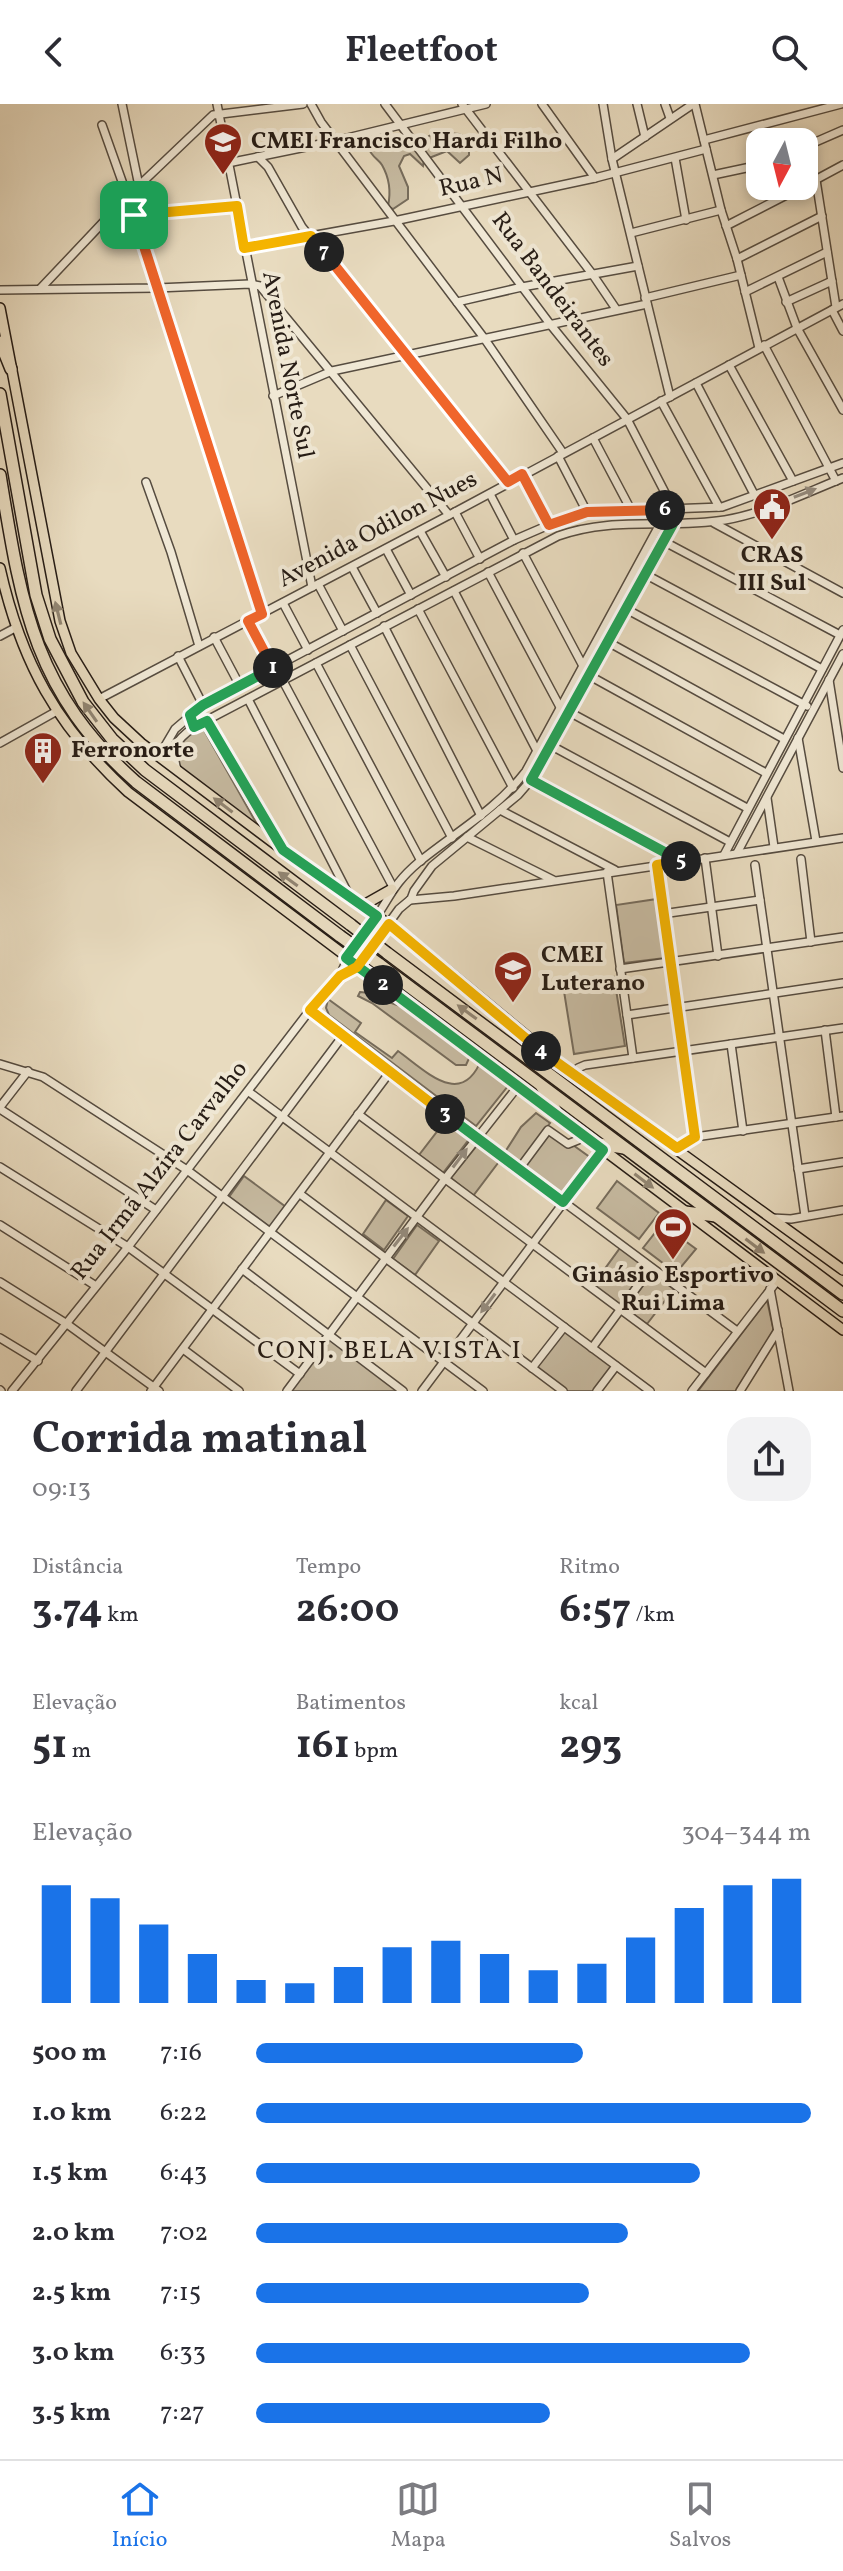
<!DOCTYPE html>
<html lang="pt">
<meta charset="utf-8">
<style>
:root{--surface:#fff;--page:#f2f2f3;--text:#2b2b33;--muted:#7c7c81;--line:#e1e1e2;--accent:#1a73e8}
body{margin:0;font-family:Vollkorn,serif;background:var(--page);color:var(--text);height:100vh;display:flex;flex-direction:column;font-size:30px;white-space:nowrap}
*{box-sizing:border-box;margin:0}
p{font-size:26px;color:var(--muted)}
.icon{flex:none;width:44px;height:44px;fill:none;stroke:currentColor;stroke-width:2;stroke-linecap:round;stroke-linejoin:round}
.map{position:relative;height:1287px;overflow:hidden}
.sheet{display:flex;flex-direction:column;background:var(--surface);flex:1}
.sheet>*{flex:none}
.needle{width:52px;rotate:187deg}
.buttons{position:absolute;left:746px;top:24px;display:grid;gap:16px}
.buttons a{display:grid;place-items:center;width:72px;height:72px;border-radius:16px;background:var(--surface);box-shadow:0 4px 12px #0003;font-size:40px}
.pin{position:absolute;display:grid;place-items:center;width:68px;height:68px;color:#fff;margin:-34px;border-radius:16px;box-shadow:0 4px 12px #0006}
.km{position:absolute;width:40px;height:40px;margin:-20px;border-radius:50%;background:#222;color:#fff;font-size:22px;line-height:40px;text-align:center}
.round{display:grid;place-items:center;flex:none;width:84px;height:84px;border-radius:24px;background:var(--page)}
.overview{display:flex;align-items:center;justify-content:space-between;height:136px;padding:0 32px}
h1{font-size:44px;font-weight:700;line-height:60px}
.figures{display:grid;grid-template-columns:repeat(3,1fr);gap:12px;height:136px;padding:8px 32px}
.figures div{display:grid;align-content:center}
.figures b{font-size:40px;font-weight:700}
.figures small{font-size:22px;font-weight:400}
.figures p{font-size:22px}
.chart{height:224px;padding:16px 32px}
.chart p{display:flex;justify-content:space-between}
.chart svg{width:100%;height:144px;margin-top:8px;stroke:var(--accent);stroke-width:6}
ul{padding:0 32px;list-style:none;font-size:26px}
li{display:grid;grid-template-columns:128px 96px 1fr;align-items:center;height:60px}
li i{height:20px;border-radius:10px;background:var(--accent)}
header{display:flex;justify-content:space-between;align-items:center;height:104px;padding:0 32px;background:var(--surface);font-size:36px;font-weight:700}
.tabs{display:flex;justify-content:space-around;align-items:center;height:112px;border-top:2px solid var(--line);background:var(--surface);font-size:22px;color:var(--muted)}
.tabs a{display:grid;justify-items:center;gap:4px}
.tabs .selected{color:var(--accent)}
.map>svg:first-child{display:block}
.green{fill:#c7bba2;stroke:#766c5c;stroke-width:2}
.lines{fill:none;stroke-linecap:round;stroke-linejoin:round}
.minor-casing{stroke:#564c40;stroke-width:10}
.major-casing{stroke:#261c15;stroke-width:12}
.highway-casing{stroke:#261c15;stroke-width:14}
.minor{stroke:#f0e8d5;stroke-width:7}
.major{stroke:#e8dbbf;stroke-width:9}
.highway{stroke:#e8dbbf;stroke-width:11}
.highway-bridge-casing{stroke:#261c15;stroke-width:14;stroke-linecap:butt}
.highway-bridge{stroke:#e8dbbf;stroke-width:11}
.oneway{fill:#958c7f}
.oneway2{fill:#918572}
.split-1-casing{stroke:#fff;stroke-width:16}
.split-2-casing{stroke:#fff;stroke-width:16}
.split-3-casing{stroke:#fff;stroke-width:16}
.split-4-casing{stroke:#fff;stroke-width:16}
.split-5-casing{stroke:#fff;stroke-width:16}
.split-6-casing{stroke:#fff;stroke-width:16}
.split-7-casing{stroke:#fff;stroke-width:16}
.split-8-casing{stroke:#fff;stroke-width:16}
.split-1{stroke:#f0652b;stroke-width:10}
.split-2{stroke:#22a559;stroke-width:10}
.split-3{stroke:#22a559;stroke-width:10}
.split-4{stroke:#f5b400;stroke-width:10}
.split-5{stroke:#f5b400;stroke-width:10}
.split-6{stroke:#22a559;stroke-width:10}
.split-7{stroke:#f0652b;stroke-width:10}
.split-8{stroke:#f5b400;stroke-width:10}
.labels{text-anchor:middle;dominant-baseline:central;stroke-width:8;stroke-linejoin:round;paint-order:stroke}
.poi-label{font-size:24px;font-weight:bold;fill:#261c15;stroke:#f0e8d5;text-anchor:start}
.street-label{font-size:24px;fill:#261c15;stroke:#f0e8d5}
.neighbourhood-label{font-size:26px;letter-spacing:2px;fill:#261c15;stroke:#f0e8d5}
</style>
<header><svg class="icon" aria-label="back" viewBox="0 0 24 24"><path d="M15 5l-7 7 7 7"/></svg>Fleetfoot<svg class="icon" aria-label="search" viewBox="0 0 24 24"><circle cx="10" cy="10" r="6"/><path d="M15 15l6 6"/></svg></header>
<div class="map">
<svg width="843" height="1287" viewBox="0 0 843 1287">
<rect width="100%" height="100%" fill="#e8dbbf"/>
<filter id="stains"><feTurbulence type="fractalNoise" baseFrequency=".0025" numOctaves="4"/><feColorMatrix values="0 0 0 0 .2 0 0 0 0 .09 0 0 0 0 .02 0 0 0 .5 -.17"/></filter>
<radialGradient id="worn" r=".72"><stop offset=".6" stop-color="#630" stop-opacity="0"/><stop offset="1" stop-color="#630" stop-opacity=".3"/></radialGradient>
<g class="green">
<path d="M435 28 459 30 469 35V51L460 59 447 47 424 56 423 62 410 50 404 52 399 62 408 83V95L393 105 388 102C391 88 390 75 382 61 378 55 372 53 369 45L373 41 384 45 394 40 411 44Z"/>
<polygon points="198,623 204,626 258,722 181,664 175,652 180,637"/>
<polygon points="657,795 665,854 624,859 616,801"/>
<polygon points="614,873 625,942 574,950 563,881"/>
<path d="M360 888C378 888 390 903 408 903L471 950 466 961H456L372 899 358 892Z"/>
<path d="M328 895 361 919 355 928 392 954 398 947C426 967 462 1006 482 954L512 977 476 1022 329 911 326 904Z"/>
<polygon points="536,1009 550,1019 519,1059 505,1048 521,1023"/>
<polygon points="446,1016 470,1034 443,1069 419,1051"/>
<polygon points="552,1026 591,1054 562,1091 525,1063"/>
<polygon points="479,1039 501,1055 473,1092 451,1074"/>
<polygon points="244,1072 286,1103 271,1124 229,1093"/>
<polygon points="617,1077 659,1109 639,1135 597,1104"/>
<polygon points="386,1096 408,1112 384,1146 363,1130"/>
<polygon points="662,1120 696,1145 676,1169 643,1144"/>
<polygon points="417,1121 439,1137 415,1171 393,1155"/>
<polygon points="620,1144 647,1164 619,1200 593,1181"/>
<polygon points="652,1169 674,1185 647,1220 626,1205"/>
<polygon points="767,1196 774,1228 737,1287 698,1287"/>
<polygon points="564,1226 614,1262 595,1287 566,1287 535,1264"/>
<polygon points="329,1233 401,1287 287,1287"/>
</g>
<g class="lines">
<defs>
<g id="minor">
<polyline points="122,0 139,82"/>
<polyline points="217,0 312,483"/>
<polyline points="311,0 321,18 484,234 563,349"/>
<polyline points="385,0 550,220 627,315 674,406"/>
<polyline points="462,0 593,171 616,205"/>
<polyline points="542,0 595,74"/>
<polyline points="603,0 612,55 670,293"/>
<polyline points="637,0 645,33"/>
<polyline points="665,0 670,14"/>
<polyline points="695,0 721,106 737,155 759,244"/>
<polyline points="102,21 134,111 262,510"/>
<polyline points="704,36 841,0"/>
<polyline points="804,43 843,26"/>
<polyline points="258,53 268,63 302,123 508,378"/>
<polyline points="675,54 686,116"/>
<polyline points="612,55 693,0"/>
<polyline points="228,59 335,37 486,0"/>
<polyline points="713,71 760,61"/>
<polyline points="816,76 836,203"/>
<polyline points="804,82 843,61"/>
<polyline points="134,111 237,102"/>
<polyline points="726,122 804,82"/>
<polyline points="631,129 721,106"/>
<polyline points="244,144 394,117 595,74 706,45"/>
<polyline points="737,155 822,112"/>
<polyline points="778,173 797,224 843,306"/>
<polyline points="40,185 127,93 213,11 303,0"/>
<polyline points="0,186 157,184 250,180 260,182 449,411"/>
<polyline points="745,188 827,148"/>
<polyline points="645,194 741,171"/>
<polyline points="457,198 522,183 638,162"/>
<polyline points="786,198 832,177"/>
<polyline points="832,206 843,227"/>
<polyline points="764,241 836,377"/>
<polyline points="729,261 793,377"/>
<polyline points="696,279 755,392"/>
<polyline points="273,292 332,267 647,200"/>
<polyline points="661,297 719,403"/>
<polyline points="593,334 631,406"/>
<polyline points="558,352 587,408"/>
<polyline points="522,370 549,421"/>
<polyline points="146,378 171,448 199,542"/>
<polyline points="490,390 514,436"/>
<polyline points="455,408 480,455"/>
<polyline points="714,419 843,489"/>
<polyline points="420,427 446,473"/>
<polyline points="663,437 840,531"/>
<polyline points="386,445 411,491"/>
<polyline points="523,449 583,562"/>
<polyline points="352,463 377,509"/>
<polyline points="488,468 560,603 747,704"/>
<polyline points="641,468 822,565"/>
<polyline points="318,480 343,527"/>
<polyline points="454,487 537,647"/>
<polyline points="283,499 308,546"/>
<polyline points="418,505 513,684"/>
<polyline points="626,505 807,602"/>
<polyline points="248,517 273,564"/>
<polyline points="384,522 481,712"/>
<polyline points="0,532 15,524"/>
<polyline points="214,533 240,582"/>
<polyline points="608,538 784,635"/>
<polyline points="350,541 452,734"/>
<polyline points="178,552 203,601"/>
<polyline points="316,559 421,757"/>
<polyline points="590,572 766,669"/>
<polyline points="829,576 843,664"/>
<polyline points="283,577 393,783"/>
<polyline points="99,595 455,408 843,200"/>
<polyline points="248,595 350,793"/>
<polyline points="207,617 282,744"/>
<polyline points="798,634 816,737"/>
<polyline points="0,639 57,607"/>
<polyline points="550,641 730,738"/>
<polyline points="155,650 162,647 175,625 203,601 514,436 565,414 587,408 722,403 843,359"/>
<path d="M177 665C170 644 176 636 194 623L558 432C613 412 669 425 725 416 766 409 805 389 843 374"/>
<polyline points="531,676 681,757"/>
<polyline points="767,694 774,743"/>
<polyline points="500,706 615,766"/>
<polyline points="467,733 553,776"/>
<polyline points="737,749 843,550"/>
<polyline points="724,751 843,526"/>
<polyline points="705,754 718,852"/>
<polyline points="801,755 811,838"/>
<polyline points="657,761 695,1033"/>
<polyline points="755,761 805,1112"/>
<polyline points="607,768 633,954"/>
<polyline points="410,796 454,792 843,734"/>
<polyline points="662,810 760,796"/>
<polyline points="620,865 843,833"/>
<path d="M340 872C348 850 361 834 375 815 391 791 395 778 419 758 456 728 497 705 526 667L660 420 673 407"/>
<polyline points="310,906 342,933 737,1227"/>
<polyline points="627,911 843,879"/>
<polyline points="825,926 836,1013"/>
<polyline points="731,940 743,1027"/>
<polyline points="0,960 43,973 187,1066 483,1287"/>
<polyline points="575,972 578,964 585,961 843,924"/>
<polyline points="249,988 650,1287"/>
<polyline points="0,1003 28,967"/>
<polyline points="0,1005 156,1106"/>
<polyline points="358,1010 706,1269"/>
<polyline points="677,1044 695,1033 843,1012"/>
<polyline points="0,1063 128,1143 300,1270"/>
<polyline points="519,1065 548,1026 568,1040 578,1036 583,1031"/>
<polyline points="798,1065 843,1058"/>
<polyline points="300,1090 563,1287"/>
<polyline points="772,1114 791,1115 843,1106"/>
<polyline points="0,1121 96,1182"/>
<polyline points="242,1165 403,1287"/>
<polyline points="0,1178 67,1220 159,1287"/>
<polyline points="770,1185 789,1287"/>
<polyline points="0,1234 38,1257"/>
<polyline points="592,1244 651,1164"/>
<polyline points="183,1245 239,1287"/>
<polyline points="532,1264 564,1223"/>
<polyline points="0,1286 1,1287"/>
<polyline points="12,1287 128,1143 310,906 340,872 357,863 399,805 411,795 414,787 432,762 518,691 531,676 673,420 674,406"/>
<polyline points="76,1287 342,933"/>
<polyline points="151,1287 390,968"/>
<polyline points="287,1287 445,1075 519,981"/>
<polyline points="422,1287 603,1046"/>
<polyline points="597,1287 616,1262"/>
<polyline points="692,1287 777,1177"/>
<polyline points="740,1287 778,1226"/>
</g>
<g id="major">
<polyline points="0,204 60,517 71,549 99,595 114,614 141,639 287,749 408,834 575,972 843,1166"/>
<path d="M0 464C21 558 57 623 128 688L843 1226"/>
<polyline points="362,802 392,785"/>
</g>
<g id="highway">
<polyline points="0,238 11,265"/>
<polyline points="0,290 36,491 50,535 83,598 112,635 145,666 351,821"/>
<path d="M0 371C21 499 33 587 136 678L340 832"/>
<polyline points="387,849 843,1190"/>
<polyline points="379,860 843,1207"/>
<polyline points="542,983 560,1014"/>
<polyline points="593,1039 624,1044"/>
<polyline points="685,1108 716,1112"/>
</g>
</defs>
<use href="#minor" class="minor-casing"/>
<use href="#major" class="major-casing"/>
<use href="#highway" class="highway-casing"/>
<use href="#minor" class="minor"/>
<use href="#major" class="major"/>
<use href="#highway" class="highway"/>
<defs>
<g id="highway-bridge">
<polyline points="351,821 387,849"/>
<polyline points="340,832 379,860"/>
</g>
</defs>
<use href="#highway-bridge" class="highway-bridge-casing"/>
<use href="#highway-bridge" class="highway-bridge"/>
</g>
<defs><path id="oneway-solid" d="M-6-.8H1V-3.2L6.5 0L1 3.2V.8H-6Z" transform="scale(2)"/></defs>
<g class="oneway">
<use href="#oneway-solid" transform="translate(805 389) rotate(-21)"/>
<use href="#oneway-solid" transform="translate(460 1054) rotate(-53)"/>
<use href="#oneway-solid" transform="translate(401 1133) rotate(-52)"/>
<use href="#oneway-solid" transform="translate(488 1199) rotate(127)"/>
</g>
<g class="oneway2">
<use href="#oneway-solid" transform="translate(58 509) rotate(-104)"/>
<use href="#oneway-solid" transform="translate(90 608) rotate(-125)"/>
<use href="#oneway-solid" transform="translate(223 701) rotate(-143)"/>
<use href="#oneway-solid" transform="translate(288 775) rotate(-144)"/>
<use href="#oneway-solid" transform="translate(467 908) rotate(-144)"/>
<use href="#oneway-solid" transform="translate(644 1077) rotate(37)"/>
<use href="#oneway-solid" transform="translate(755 1142) rotate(37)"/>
</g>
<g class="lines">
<defs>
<polyline id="split-1" points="134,111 262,510 248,517 273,564"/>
<polyline id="split-2" points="273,564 203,601 190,611 194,623 207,617 283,746 377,812 346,854 383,881"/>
<polyline id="split-3" points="383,881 603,1046 563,1098 445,1010"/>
<polyline id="split-4" points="445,1010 310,906 340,872 357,863 389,820 541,947"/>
<polyline id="split-5" points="541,947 677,1044 695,1033 657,761 681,757"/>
<polyline id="split-6" points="665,406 674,406 673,420 531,676 681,757"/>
<polyline id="split-7" points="324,148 508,378 522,370 549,421 587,408 665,406"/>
<polyline id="split-8" points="134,111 237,102 244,144 311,132 324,148"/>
</defs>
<use href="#split-1" class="split-1-casing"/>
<use href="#split-2" class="split-2-casing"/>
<use href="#split-3" class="split-3-casing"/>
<use href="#split-4" class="split-4-casing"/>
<use href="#split-5" class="split-5-casing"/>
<use href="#split-6" class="split-6-casing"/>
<use href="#split-7" class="split-7-casing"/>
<use href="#split-8" class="split-8-casing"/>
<use href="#split-1" class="split-1"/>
<use href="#split-2" class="split-2"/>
<use href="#split-3" class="split-3"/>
<use href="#split-4" class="split-4"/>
<use href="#split-5" class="split-5"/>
<use href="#split-6" class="split-6"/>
<use href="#split-7" class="split-7"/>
<use href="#split-8" class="split-8"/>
</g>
<defs>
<symbol id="school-pin" viewBox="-11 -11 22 30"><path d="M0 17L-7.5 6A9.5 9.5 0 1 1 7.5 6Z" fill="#8f2418" stroke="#f0e8d5"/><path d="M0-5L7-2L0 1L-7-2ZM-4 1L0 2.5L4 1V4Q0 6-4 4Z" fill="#fff"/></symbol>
<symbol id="civic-pin" viewBox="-11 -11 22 30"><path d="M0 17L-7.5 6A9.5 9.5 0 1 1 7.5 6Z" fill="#8f2418" stroke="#f0e8d5"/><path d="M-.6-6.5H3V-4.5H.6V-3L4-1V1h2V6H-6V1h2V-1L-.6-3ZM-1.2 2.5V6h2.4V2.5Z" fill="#fff"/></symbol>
<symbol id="building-pin" viewBox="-11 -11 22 30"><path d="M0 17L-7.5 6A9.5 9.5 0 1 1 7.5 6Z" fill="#8f2418" stroke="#f0e8d5"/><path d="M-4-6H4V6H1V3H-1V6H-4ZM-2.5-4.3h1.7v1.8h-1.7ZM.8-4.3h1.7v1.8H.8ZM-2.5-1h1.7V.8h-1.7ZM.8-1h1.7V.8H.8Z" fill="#fff"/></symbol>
<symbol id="stadium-pin" viewBox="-11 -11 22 30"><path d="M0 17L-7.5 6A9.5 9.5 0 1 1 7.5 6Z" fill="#8f2418" stroke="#f0e8d5"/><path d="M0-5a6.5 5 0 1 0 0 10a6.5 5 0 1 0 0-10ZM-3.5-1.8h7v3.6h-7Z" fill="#fff"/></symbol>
</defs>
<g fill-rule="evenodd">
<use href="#school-pin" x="201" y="16" width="44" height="60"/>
<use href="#civic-pin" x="750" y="381" width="44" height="60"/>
<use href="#building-pin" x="21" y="625" width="44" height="60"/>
<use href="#school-pin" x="491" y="844" width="44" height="60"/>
<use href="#stadium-pin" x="651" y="1101" width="44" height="60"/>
</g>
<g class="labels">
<g class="poi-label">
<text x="251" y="38">CMEI Francisco Hardi Filho</text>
<text x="772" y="452" text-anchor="middle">CRAS<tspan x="772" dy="28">III Sul</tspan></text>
<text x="71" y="647">Ferronorte</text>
<text x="541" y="852">CMEI<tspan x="541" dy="28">Luterano</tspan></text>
<text x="673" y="1172" text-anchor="middle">Ginásio Esportivo<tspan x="673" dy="28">Rui Lima</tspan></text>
</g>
<g class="street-label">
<text transform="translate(471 79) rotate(-13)">Rua N</text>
<text transform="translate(552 186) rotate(53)">Rua Bandeirantes</text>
<text transform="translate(287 261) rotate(79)">Avenida Norte Sul</text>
<text transform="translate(378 426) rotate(-28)">Avenida Odilon Nues</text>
<text transform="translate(160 1067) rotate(-52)">Rua Irmã Alzira Carvalho</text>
</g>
<g class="neighbourhood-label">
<text x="390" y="1247">CONJ. BELA VISTA I</text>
</g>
</g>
<rect width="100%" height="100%" filter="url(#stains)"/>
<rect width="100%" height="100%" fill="url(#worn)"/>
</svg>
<div class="buttons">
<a><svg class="needle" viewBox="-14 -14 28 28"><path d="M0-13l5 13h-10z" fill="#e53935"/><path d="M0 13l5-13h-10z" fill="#7c7c81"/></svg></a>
</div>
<div class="pin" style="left:134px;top:111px;background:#1e9e55"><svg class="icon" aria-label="arrive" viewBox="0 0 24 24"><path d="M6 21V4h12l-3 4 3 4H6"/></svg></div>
<b class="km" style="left:273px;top:564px">1</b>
<b class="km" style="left:383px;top:881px">2</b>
<b class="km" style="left:445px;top:1010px">3</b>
<b class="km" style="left:541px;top:947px">4</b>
<b class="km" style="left:681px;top:757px">5</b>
<b class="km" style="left:665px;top:406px">6</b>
<b class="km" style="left:324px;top:148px">7</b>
</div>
<section class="sheet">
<div class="overview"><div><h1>Corrida matinal</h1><p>09:13</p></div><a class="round"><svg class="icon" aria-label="share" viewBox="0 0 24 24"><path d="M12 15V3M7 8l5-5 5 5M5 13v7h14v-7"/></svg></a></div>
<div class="figures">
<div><p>Distância</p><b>3.74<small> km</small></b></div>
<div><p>Tempo</p><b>26:00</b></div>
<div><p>Ritmo</p><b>6:57<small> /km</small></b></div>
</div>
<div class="figures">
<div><p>Elevação</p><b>51<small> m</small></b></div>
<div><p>Batimentos</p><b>161<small> bpm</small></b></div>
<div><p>kcal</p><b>293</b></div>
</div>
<div class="chart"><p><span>Elevação</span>304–344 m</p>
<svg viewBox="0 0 160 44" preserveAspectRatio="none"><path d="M5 44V8M15 44V12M25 44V20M35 44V29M45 44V37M55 44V38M65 44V33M75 44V27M85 44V25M95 44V29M105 44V34M115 44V32M125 44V24M135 44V15M145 44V8M155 44V6"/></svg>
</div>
<ul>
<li><b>500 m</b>7:16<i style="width:59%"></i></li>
<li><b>1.0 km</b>6:22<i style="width:100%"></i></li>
<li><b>1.5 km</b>6:43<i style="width:80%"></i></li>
<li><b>2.0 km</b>7:02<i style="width:67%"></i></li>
<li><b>2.5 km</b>7:15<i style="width:60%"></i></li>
<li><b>3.0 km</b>6:33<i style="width:89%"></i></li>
<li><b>3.5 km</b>7:27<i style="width:53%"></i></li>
</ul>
</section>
<nav class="tabs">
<a class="selected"><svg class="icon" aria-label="home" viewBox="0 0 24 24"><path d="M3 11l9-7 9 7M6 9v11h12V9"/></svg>Início</a>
<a><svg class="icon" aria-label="map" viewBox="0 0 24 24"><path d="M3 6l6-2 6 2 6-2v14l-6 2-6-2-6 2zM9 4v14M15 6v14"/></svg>Mapa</a>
<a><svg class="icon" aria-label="saved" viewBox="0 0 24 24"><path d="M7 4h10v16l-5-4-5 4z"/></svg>Salvos</a>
</nav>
